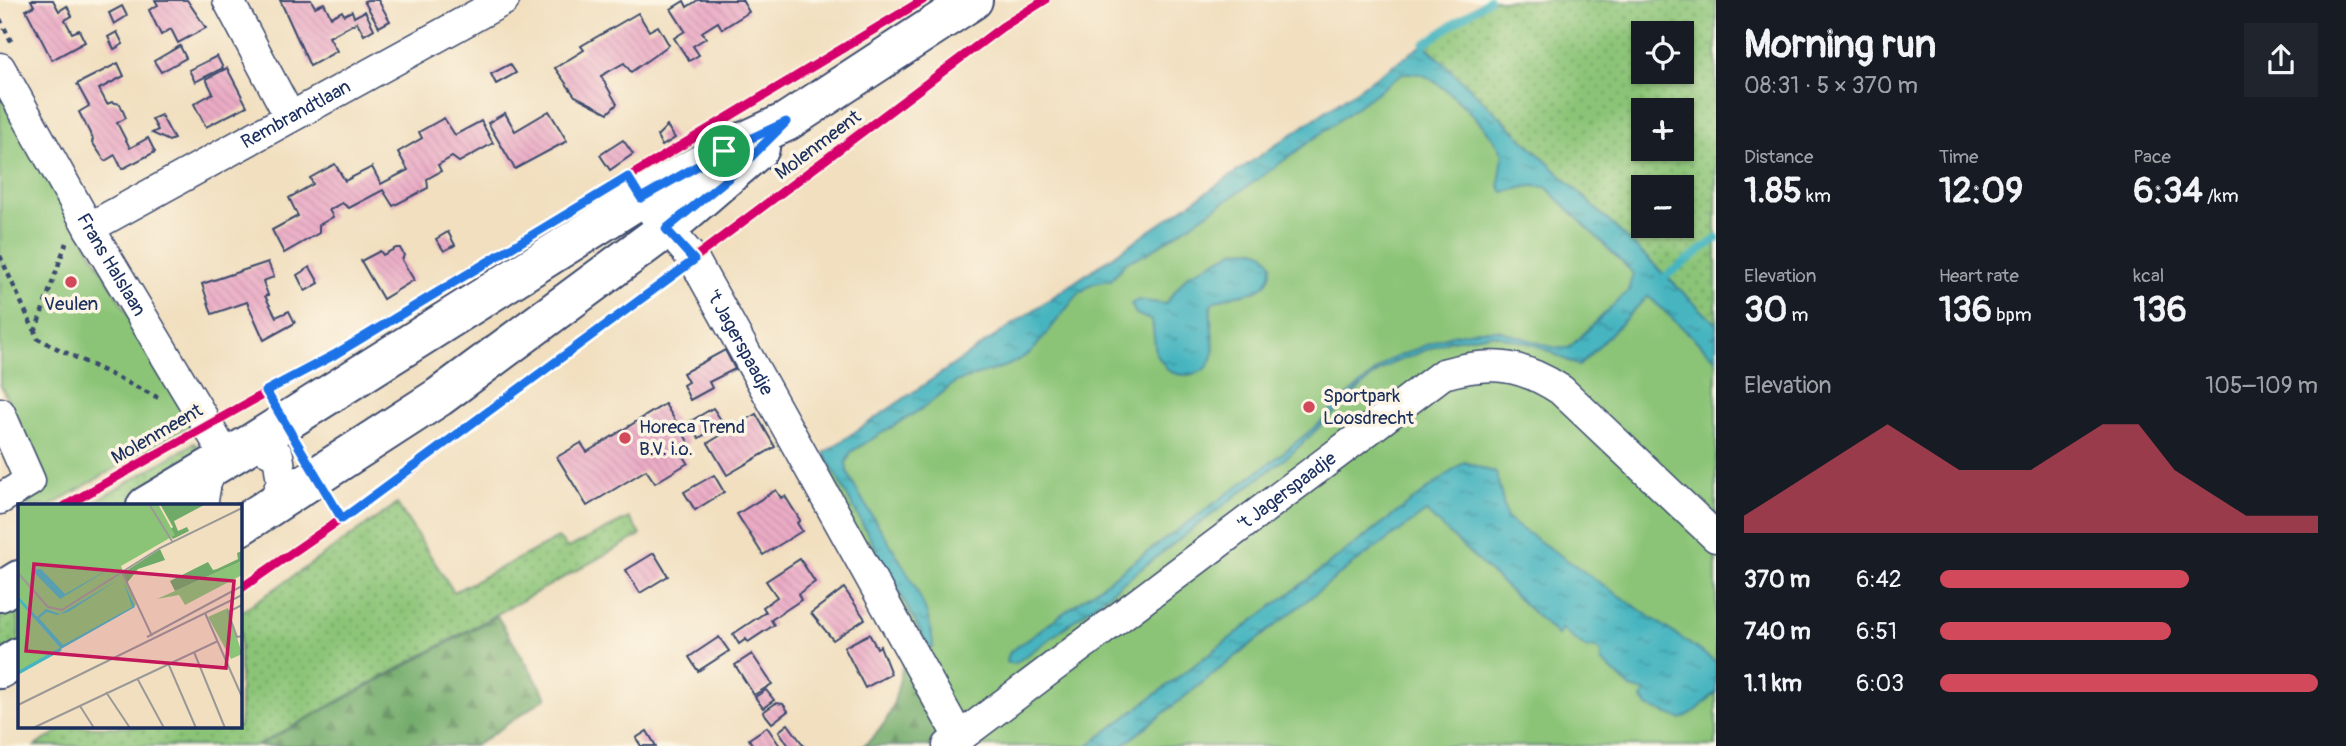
<!DOCTYPE html>
<meta charset="utf-8">
<style>
:root{--surface:#171b24;--page:#20242c;--text:#f1f3f6;--muted:#9ea1a6;--accent:#d1495b}
body{margin:0;font-family:Pangolin,sans-serif;background:var(--page);color:var(--text);height:100vh;display:flex;flex-direction:column;font-size:26px;white-space:nowrap}
*{box-sizing:border-box;margin:0}
p{font-size:23px;color:var(--muted)}
.icon{flex:none;width:38px;height:38px;fill:none;stroke:currentColor;stroke-width:2;stroke-linecap:round;stroke-linejoin:round}
.map{position:relative;flex:1;overflow:hidden}
.drawer{display:flex;flex-direction:column;background:var(--surface);width:630px}
.drawer>*{flex:none}
.fabs{position:absolute;left:1631px;top:21px;display:grid;gap:14px}
.fabs a{display:grid;place-items:center;width:63px;height:63px;border-radius:0px;background:var(--surface);box-shadow:0 2px 5px #0004;font-size:35px}
.pin{position:absolute;display:grid;place-items:center;width:60px;height:60px;color:#fff;margin:-30px;border:4px solid #fff;border-radius:50%;box-shadow:0 2px 7px #0007}
.round{display:grid;place-items:center;flex:none;width:74px;height:74px;border-radius:0px;background:var(--page)}
.headline{display:flex;align-items:center;justify-content:space-between;height:119px;padding:0 28px}
h1{font-size:38px;font-weight:700;line-height:52px}
.stats{display:grid;grid-template-columns:repeat(3,1fr);gap:10px;height:119px;padding:7px 28px}
.stats div{display:grid;align-content:center}
.stats b{font-size:35px;font-weight:700}
.stats small{font-size:19px;font-weight:400}
.stats p{font-size:19px}
.chart{height:196px;padding:14px 28px}
.chart p{display:flex;justify-content:space-between}
.chart svg{width:100%;height:126px;margin-top:7px;fill:var(--accent);opacity:.7}
ul{padding:0 28px;list-style:none;font-size:23px}
li{display:grid;grid-template-columns:112px 84px 1fr;align-items:center;height:52px}
li i{height:18px;border-radius:9px;background:var(--accent)}
main{display:flex;flex:1;min-height:0}
.map>svg:first-child{display:block}
.grass{fill:url(#grass-dots);stroke:#537a6a;stroke-width:2;fill-rule:evenodd}
.forest{fill:url(#forest-firs);stroke:#466c63;stroke-width:2}
.park{fill:#8bc477;stroke:#537a6a;stroke-width:2}
.water{fill:url(#water-ripples);stroke:#31728f;stroke-width:2}
.lines{fill:none;stroke-linecap:round;stroke-linejoin:round}
.stream{stroke:#47b5c0;stroke-width:8}
.building{fill:url(#building-back-hatch)}
.minor-casing{stroke:#3b496d;stroke-width:33}
.secondary-casing{stroke:#3b496d;stroke-width:42}
.path{stroke:#3b496d;stroke-width:4.5;stroke-dasharray:5 5;stroke-linecap:butt}
.minor{stroke:#fff;stroke-width:30}
.secondary{stroke:#fff;stroke-width:38}
.cycleway-casing{stroke:#fcf5e5;stroke-width:13}
.cycleway{stroke:#d6006c;stroke-width:9}
.route-casing{stroke:#fff;stroke-width:14}
.route{stroke:#1a73e8;stroke-width:9}
.poi-dot{fill:#d1495b;stroke:#fcf5e5;stroke-width:2.5}
.labels{text-anchor:middle;dominant-baseline:central;stroke-width:7;stroke-linejoin:round;paint-order:stroke}
.street-label{font-size:19px;fill:#1b2f5e;stroke:#fcf5e5}
.poi-label{font-size:19px;fill:#1b2f5e;stroke:#fcf5e5;text-anchor:start}
.inset-river{fill:none;stroke:#47b5c0;stroke-width:3.5}
.inset-road{fill:none;stroke:#9b9998;stroke-width:2}
.view{fill:#c2185b;fill-opacity:0.15;stroke:#c2185b;stroke-width:3.5}
.inset-edge{fill:none;stroke:#1b2f5e;stroke-width:3.5}
</style>
<main>
<div class="map">
<svg width="1716" height="746" viewBox="0 0 1716 746">
<defs>
<pattern id="grass-dots" width="8" height="8" patternUnits="userSpaceOnUse" patternTransform="scale(1.75)"><rect width="8" height="8" fill="#8bc477"/><path d="M2 2h.1M6 6h.1" fill="none" stroke="#71a065" stroke-width="1.8" stroke-linecap="round"/></pattern>
<pattern id="forest-firs" width="22" height="20" patternUnits="userSpaceOnUse" patternTransform="scale(1.75)"><rect width="22" height="20" fill="#70aa68"/><path d="M5 1l3.5 6h-7zM16 11l3.5 6h-7z" fill="#5b8b59"/></pattern>
<pattern id="water-ripples" width="26" height="14" patternUnits="userSpaceOnUse" patternTransform="scale(1.75)"><rect width="26" height="14" fill="#47b5c0"/><path d="M2 4q2-2 4 0t4 0M15 11q2-2 4 0t4 0" fill="none" stroke="#3a949f"/></pattern>
<pattern id="building-back-hatch" width="6" height="6" patternUnits="userSpaceOnUse" patternTransform="scale(1.75)"><rect width="6" height="6" fill="#ebabc5"/><path d="M-1 5l2 2M0 0l6 6M5-1l2 2" fill="none" stroke="#c993ac"/></pattern>
</defs>
<rect width="100%" height="100%" fill="#fcf5e5"/>
<filter id="ink" filterUnits="userSpaceOnUse"><feTurbulence type="fractalNoise" baseFrequency=".0143" numOctaves="2"/><feDisplacementMap in="SourceGraphic" scale="14" xChannelSelector="R" yChannelSelector="G"/><feConvolveMatrix kernelMatrix="1 2 1 2 8 2 1 2 1" color-interpolation-filters="sRGB"/></filter>
<filter id="wash" filterUnits="userSpaceOnUse"><feTurbulence type="fractalNoise" baseFrequency=".00686" numOctaves="4" result="noise"/><feDisplacementMap in="SourceGraphic" scale="28" xChannelSelector="R" yChannelSelector="G"/><feGaussianBlur stdDeviation="1.57" result="paint"/><feColorMatrix in="noise" values="0 0 0 0 0 0 0 0 0 0 0 0 0 0 0 0 0 1.4 0 .05"/><feComposite in="paint" operator="in"/></filter>
<g filter="url(#wash)">
<rect width="100%" height="100%" fill="#f1dfbf"/>
<g class="grass">
<path d="M1489 0H1716V500L1665 276 1424 44ZM1643 33H1682V72H1643ZM1643 110H1682V149H1643ZM1643 187H1682V226H1643Z"/>
<polygon points="194,443 197,446 182,471 125,506 88,506"/>
<polygon points="397,504 454,592 558,538 568,548 629,518 641,535 257,746 35,746 66,727 240,727 240,613"/>
<polygon points="19,596 19,649 0,660 0,608"/>
</g>
<g class="forest">
<polygon points="497,616 547,697 475,746 257,746"/>
<path d="M907 648 950 735 936 746H863C900 717 895 688 907 648Z"/>
</g>
<g class="park">
<polygon points="1414,59 1716,347 1716,746 955,746 813,468"/>
<polygon points="0,95 192,424 50,506 29,506 23,496 38,492 44,476 0,384"/>
</g>
<g class="water">
<path d="M1424 44 1716 324V359L1648 296 1579 366 1538 346 1492 334 1451 340 1391 364 1372 377 1292 453 1047 641 1014 664 1006 662 1010 652 1275 459 1321 422 1333 408 1389 360 1448 336 1478 330H1498L1555 348H1569L1628 291 1633 273 1546 187 1530 186 1503 192 1499 185 1503 155C1496 134 1445 85 1425 76 1417 72 1411 73 1403 73L1260 178 1146 254 1126 262 1111 280 1094 283 1079 293 1031 353 1009 365 956 382 926 406 851 452 846 463 847 471C870 523 932 590 933 647L930 649 824 453Z"/>
<path d="M1255 249 1264 252 1272 264C1270 302 1236 289 1212 303 1205 326 1228 363 1197 373 1188 376 1178 375 1169 371L1156 354 1152 321 1136 314 1131 304 1138 300 1165 304 1188 275 1236 250Z"/>
<polygon points="1464,462 1496,473 1507,519 1716,662 1716,692 1697,710 1681,719 1649,707 1642,699 1645,692 1631,688 1601,661 1601,652 1593,647 1587,649 1561,629 1558,636 1426,512 1348,568 1122,746 1087,746"/>
</g>
<g class="lines">
<g class="stream">
<polyline points="1424,44 1489,0"/>
<polyline points="1666,276 1716,239"/>
</g>
</g>
<g id="blocks">
<g class="building">
<polygon points="31,0 53,0 59,11 67,6 72,16 65,20 72,33 79,30 85,42 52,60 26,10 34,6"/>
<polygon points="155,0 187,0 206,28 178,43 171,29 161,35 149,10 158,5"/>
<polygon points="280,0 311,0 315,7 324,3 331,17 342,11 344,15 352,11 354,17 365,11 374,29 364,35 357,22 329,37 337,51 310,66"/>
<polygon points="367,0 378,0 390,21 379,27 364,1"/>
<polygon points="698,0 742,0 749,12 722,29 718,22 702,32 706,38 693,46 699,55 689,61 674,38 685,31 671,9 684,1 687,7"/>
<polygon points="122,6 127,16 114,24 109,13"/>
<polygon points="638,13 649,31 658,26 669,45 631,72 624,63 601,76 617,104 608,113 575,96 555,68 584,50 581,46"/>
<polygon points="117,32 123,44 114,49 108,37"/>
<polygon points="180,46 186,58 161,72 154,61"/>
<polygon points="217,56 223,68 195,82 189,70"/>
<polygon points="118,63 124,76 99,89 107,104 112,102 120,104 126,118 117,123 130,148 148,138 155,152 122,169 115,155 105,161 92,142 93,139 79,112 89,106 77,84"/>
<polygon points="510,64 516,73 496,84 491,74"/>
<polygon points="227,68 247,106 206,127 194,104 213,93 206,79"/>
<polygon points="549,111 567,141 515,169 488,123 505,113 515,131"/>
<polygon points="161,115 174,139 169,141 152,133 158,130 152,119"/>
<polygon points="444,118 455,135 481,121 493,143 459,162 452,157 438,165 441,171 427,179 428,188 393,206 383,190 349,208 342,203 329,210 333,217 319,225 319,233 284,253 272,230 298,216 289,198 313,184 310,178 335,164 345,181 372,167 381,184 408,170 398,152 422,138 419,132"/>
<polygon points="667,126 675,138 662,146 657,136"/>
<polygon points="623,140 633,154 610,170 600,155"/>
<polygon points="448,232 455,245 444,251 436,239"/>
<polygon points="396,248 400,248 404,255 402,260 414,280 383,299 361,261 380,251 383,255"/>
<polygon points="268,262 274,277 263,281 268,295 265,296 276,317 289,311 295,323 264,340 247,302 212,314 202,284"/>
<polygon points="310,267 319,283 305,291 297,275"/>
<polygon points="725,350 735,369 709,382 712,388 690,400 683,385 688,382 683,373"/>
<polygon points="665,404 689,443 680,449 688,463 655,483 646,470 587,506 557,457 581,443 587,452"/>
<polygon points="713,408 723,423 699,438 689,422"/>
<polygon points="756,414 775,447 727,475 708,443"/>
<polygon points="714,475 724,492 695,510 684,492"/>
<polygon points="776,490 781,498 785,496 800,520 797,523 802,531 763,555 737,514"/>
<polygon points="654,553 668,576 640,593 626,570"/>
<polygon points="800,559 815,582 798,594 801,600 771,620 774,625 748,642 746,639 739,644 733,634 766,612 763,607 777,597 766,581"/>
<polygon points="844,588 865,619 833,640 811,613"/>
<polygon points="869,634 877,648 880,646 891,674 865,688 844,647"/>
<polygon points="719,637 729,651 698,671 689,657"/>
<polygon points="752,654 772,684 754,695 735,665"/>
<polygon points="766,690 774,700 763,708 755,697"/>
<polygon points="776,703 783,704 788,711 772,723 763,712"/>
<polygon points="788,724 804,746 789,746 779,731"/>
<polygon points="767,727 780,746 753,746 749,739"/>
<polygon points="647,731 656,746 641,746 636,738"/>
</g>
</g>
</g>
<g filter="url(#ink)">
<use href="#blocks" fill-opacity="0" stroke="#3b496d" stroke-width="2"/>
<g class="lines">
<defs>
<g id="minor">
<polyline points="228,0 290,117"/>
<path id="s1" d="M0 68 89 228 227 458"/>
<path id="s2" d="M652 211 694 260 959 737"/>
<path id="s3" d="M89 228 504 0"/>
<polyline points="0,413 30,481 0,499"/>
<polyline points="252,443 278,455 282,482 273,504"/>
<polyline points="202,506 206,482 215,465"/>
<path id="s4" d="M948 746 1443 374C1490 361 1520 363 1561 390L1716 537"/>
</g>
<g id="secondary">
<polyline points="146,506 252,443 641,198 724,151 786,122 973,0"/>
<polyline points="240,526 439,397 666,229 760,148"/>
<polyline points="0,592 19,580"/>
<polyline points="0,669 19,657"/>
</g>
</defs>
<use href="#minor" class="minor-casing"/>
<use href="#secondary" class="secondary-casing"/>
<g class="path">
<polyline points="0,19 12,43"/>
<polyline points="0,256 38,339 159,398"/>
<polyline points="35,332 66,243"/>
</g>
<use href="#minor" class="minor"/>
<use href="#secondary" class="secondary"/>
<defs>
<g id="cycleway">
<polyline points="266,391 342,518"/>
<polyline points="65,506 333,355 923,0"/>
<polyline points="240,589 413,469 1002,27 1045,0"/>
</g>
</defs>
<use href="#cycleway" class="cycleway-casing"/>
<use href="#cycleway" class="cycleway"/>
</g>
</g>
<g class="lines" filter="url(#ink)">
<defs>
<polygon id="route" points="786,122 738,170 666,229 694,260 342,519 266,391 334,355 628,177 641,198 724,151"/>
</defs>
<use href="#route" class="route-casing"/>
<use href="#route" class="route"/>
</g>
<g class="poi-dot">
<circle cx="71" cy="282" r="7"/>
<circle cx="1309" cy="407" r="7"/>
<circle cx="625" cy="438" r="7"/>
</g>
<g class="labels">
<g class="street-label">
<text stroke="none"><textPath href="#s3" startOffset="236">Rembrandtlaan</textPath></text>
<text transform="translate(818 145) rotate(-37)">Molenmeent</text>
<text stroke="none"><textPath href="#s1" startOffset="226">Frans Halslaan</textPath></text>
<text stroke="none"><textPath href="#s2" startOffset="159">'t Jagerspaadje</textPath></text>
<text transform="translate(157 434) rotate(-30)">Molenmeent</text>
<text stroke="none"><textPath href="#s4" startOffset="424">'t Jagerspaadje</textPath></text>
</g>
<g class="poi-label">
<text x="71" y="304" text-anchor="middle">Veulen</text>
<text x="1323" y="396">Sportpark<tspan x="1323" dy="22">Loosdrecht</tspan></text>
<text x="639" y="427">Horeca Trend<tspan x="639" dy="22">B.V. i.o.</tspan></text>
</g>
</g>
<g transform="translate(18 504)">
<rect width="224" height="224" fill="#f1dfbf"/>
<path d="M224 57V71L167 101 161 91 139 95ZM0 74 17 115 43 145 0 169Z" fill="#8bc477"/>
<path d="M142 0H188L156 17 160 27 169 23 171 27 155 35 149 28 155 23ZM142 45 147 56 120 65 109 79 105 69ZM224 47V57L157 87 152 77 190 58 195 66 199 65 220 55 219 49Z" fill="#70aa68"/>
<path d="M0 0H140L157 31 103 62 118 101 44 143 0 93ZM210 104 224 150 213 155 190 113Z" fill="#8bc477"/>
<path d="M0 52 14 66 23 65 47 90 96 62 42 95ZM98 77 50 108 39 111 29 108 21 114 45 141 114 103 106 79 117 103 43 145 0 96V92L19 113 28 105 42 110Z" fill="#47b5c0"/>
<path class="inset-river" d="M0 169 43 145"/>
<path class="inset-road" d="M131 0 154 37M104 68 134 132M0 69 30 103 44 106 142 44 224 4M224 101 210 108 219 133 224 132M187 109 224 193M129 133 224 82M176 148 207 224M150 159 178 224M119 174 146 224M88 188 112 224M0 201 224 91M62 202 76 224M15 224 200 137"/>
<path class="view" d="M16 60 216 77 208 164 8 147Z"/>
<rect width="224" height="224" class="inset-edge"/>
</g>
</svg>
<div class="fabs">
<a><svg class="icon" aria-label="locate" viewBox="0 0 24 24"><circle cx="12" cy="12" r="6"/><path d="M12 2v4M12 18v4M2 12h4M18 12h4"/></svg></a>
<a>+</a>
<a>−</a>
</div>
<div class="pin" style="left:724px;top:151px;background:#1e9e55"><svg class="icon" aria-label="arrive" viewBox="0 0 24 24"><path d="M6 21V4h12l-3 4 3 4H6"/></svg></div>
</div>
<section class="drawer">
<div class="headline"><div><h1>Morning run</h1><p>08:31 · 5 × 370 m</p></div><a class="round"><svg class="icon" aria-label="share" viewBox="0 0 24 24"><path d="M12 15V3M7 8l5-5 5 5M5 13v7h14v-7"/></svg></a></div>
<div class="stats">
<div><p>Distance</p><b>1.85<small> km</small></b></div>
<div><p>Time</p><b>12:09</b></div>
<div><p>Pace</p><b>6:34<small> /km</small></b></div>
</div>
<div class="stats">
<div><p>Elevation</p><b>30<small> m</small></b></div>
<div><p>Heart rate</p><b>136<small> bpm</small></b></div>
<div><p>kcal</p><b>136</b></div>
</div>
<div class="chart"><p><span>Elevation</span>105–109 m</p>
<svg viewBox="0 0 160 44" preserveAspectRatio="none"><path d="M0 44V38L10 30L20 22L30 14L40 6L50 14L60 22L70 22L80 22L90 14L100 6L110 6L120 22L130 30L140 38L150 38L160 38V44z"/></svg>
</div>
<ul>
<li><b>370 m</b>6:42<i style="width:66%"></i></li>
<li><b>740 m</b>6:51<i style="width:61%"></i></li>
<li><b>1.1 km</b>6:03<i style="width:100%"></i></li>
</ul>
</section>
</main>
